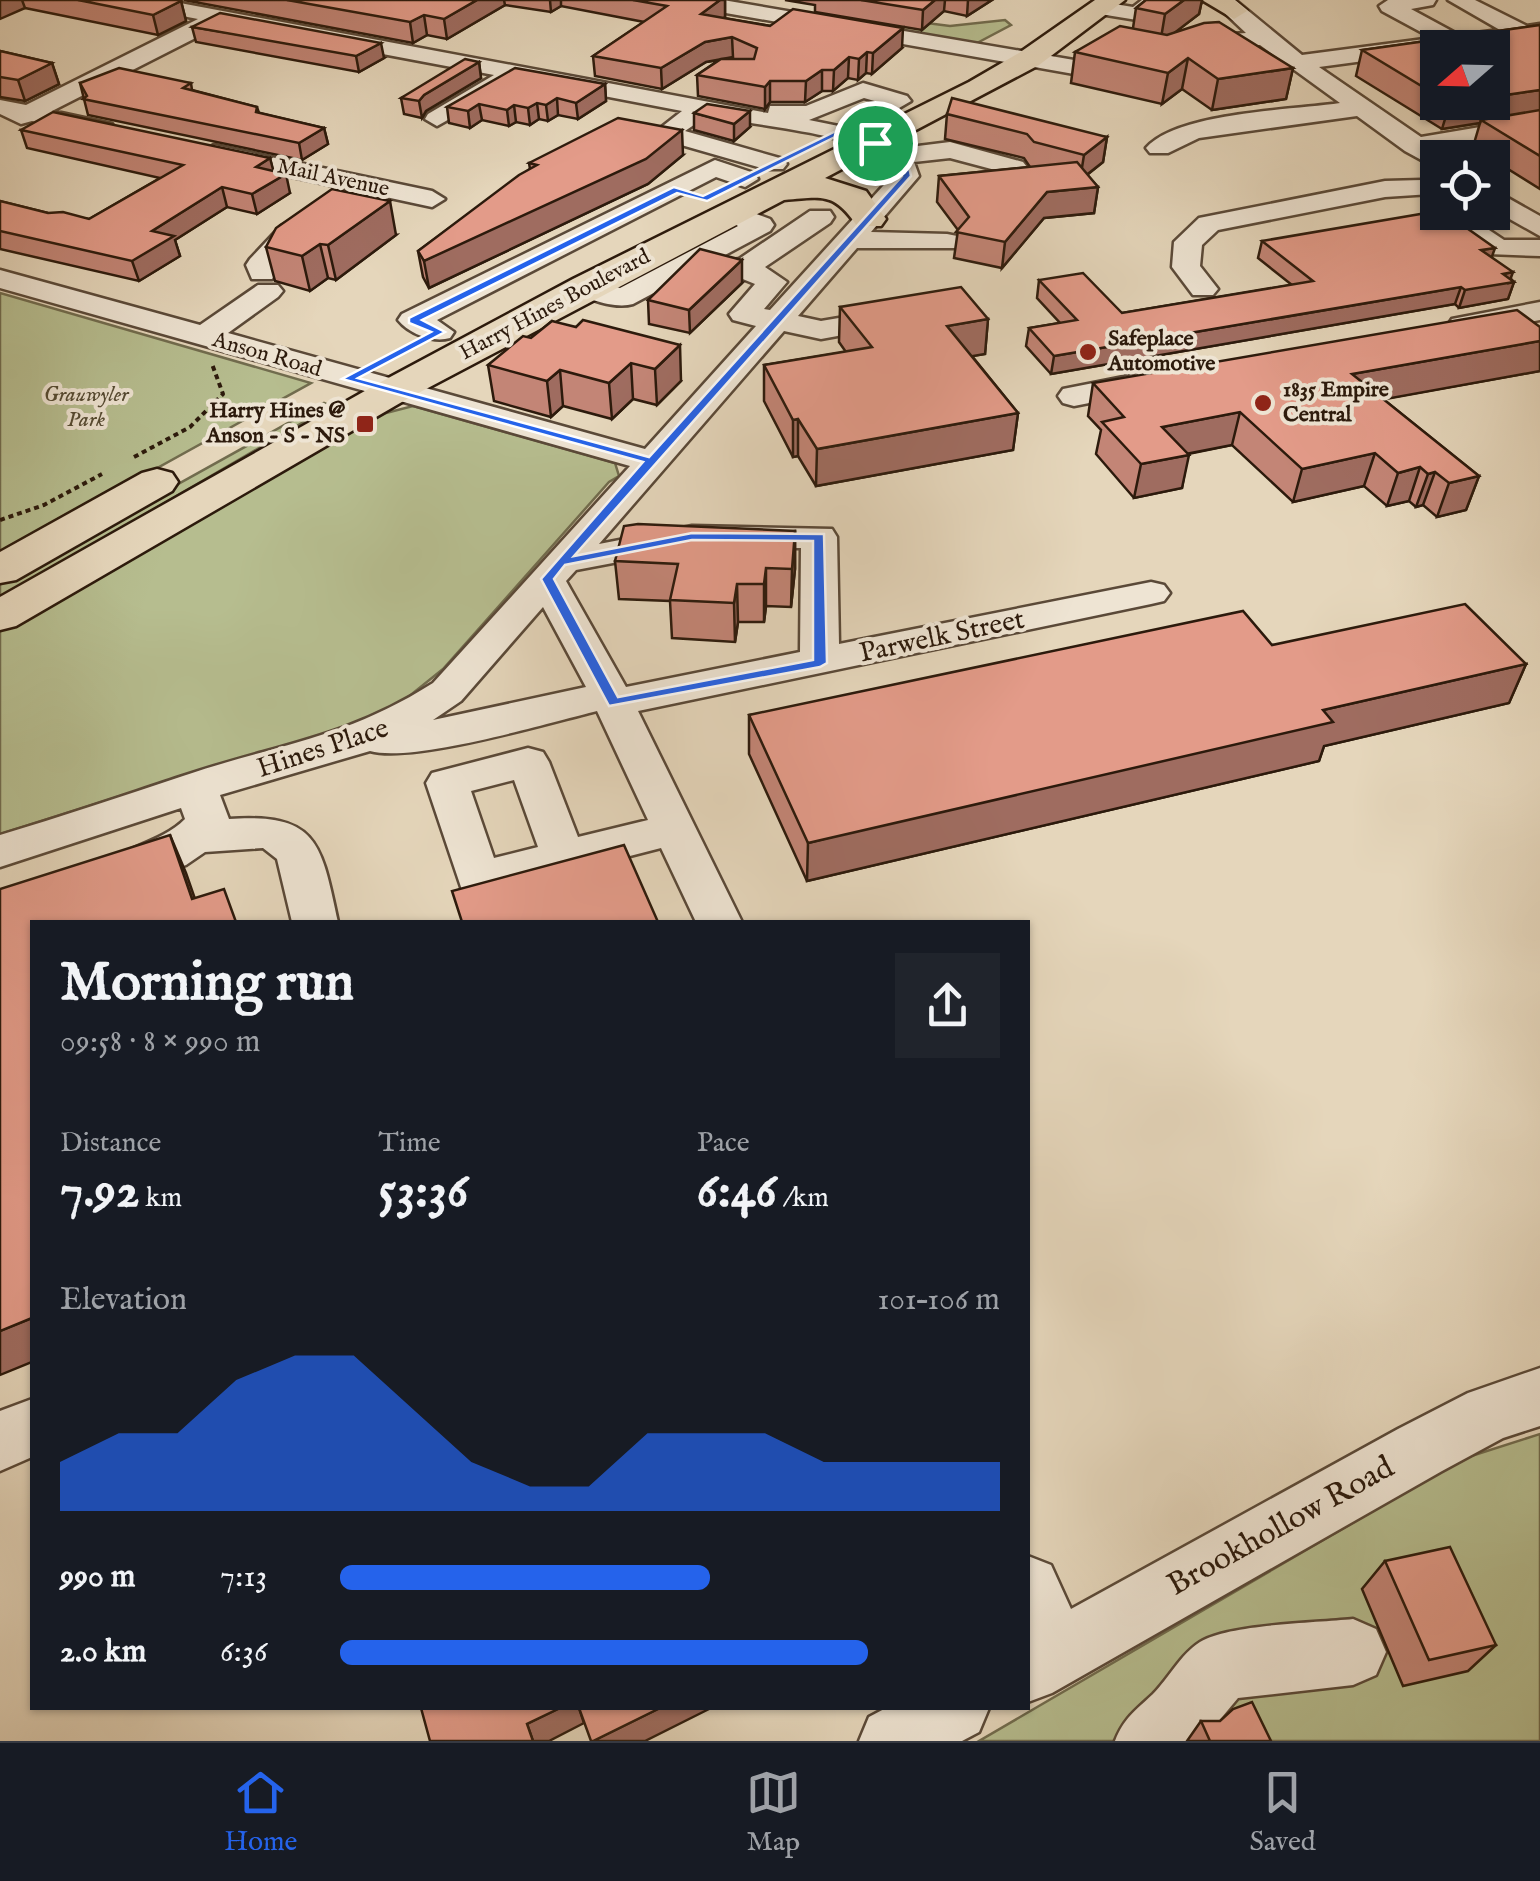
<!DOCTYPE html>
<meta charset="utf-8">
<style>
:root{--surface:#171b24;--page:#20242c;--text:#f1f3f6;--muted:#9ea1a6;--line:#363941;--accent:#2563eb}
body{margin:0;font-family:"IM FELL English",serif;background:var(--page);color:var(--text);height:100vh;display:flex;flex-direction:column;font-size:38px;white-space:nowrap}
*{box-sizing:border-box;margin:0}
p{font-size:32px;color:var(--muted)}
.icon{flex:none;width:55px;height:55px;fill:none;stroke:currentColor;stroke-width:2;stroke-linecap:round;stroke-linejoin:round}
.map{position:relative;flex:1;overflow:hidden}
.panel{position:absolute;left:30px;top:920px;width:1000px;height:790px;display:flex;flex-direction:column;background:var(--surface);border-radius:0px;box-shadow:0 2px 8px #0004}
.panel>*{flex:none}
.needle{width:65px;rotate:250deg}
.controls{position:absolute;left:1420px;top:30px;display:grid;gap:20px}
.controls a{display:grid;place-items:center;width:90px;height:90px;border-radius:0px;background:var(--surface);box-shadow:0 2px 8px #0004;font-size:50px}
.pin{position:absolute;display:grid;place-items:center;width:85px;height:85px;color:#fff;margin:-42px;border:5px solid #fff;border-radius:50%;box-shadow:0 2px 10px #0007}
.round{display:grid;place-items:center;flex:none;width:105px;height:105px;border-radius:0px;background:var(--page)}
.head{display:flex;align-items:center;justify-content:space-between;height:170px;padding:0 30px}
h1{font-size:55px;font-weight:700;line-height:75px}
.metrics{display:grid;grid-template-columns:repeat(3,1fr);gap:15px;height:170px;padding:10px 30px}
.metrics div{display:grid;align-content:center}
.metrics b{font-size:50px;font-weight:700}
.metrics small{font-size:28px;font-weight:400}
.metrics p{font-size:28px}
.chart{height:280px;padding:20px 30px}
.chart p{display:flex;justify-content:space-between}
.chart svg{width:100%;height:180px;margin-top:10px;fill:var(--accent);opacity:.7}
ul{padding:0 30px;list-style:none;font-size:32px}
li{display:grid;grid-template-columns:160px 120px 1fr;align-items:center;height:75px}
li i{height:25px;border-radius:12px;background:var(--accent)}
.menu{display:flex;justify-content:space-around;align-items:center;height:140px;border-top:2px solid var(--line);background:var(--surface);font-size:28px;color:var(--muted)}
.menu a{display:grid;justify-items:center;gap:5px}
.menu .on{color:var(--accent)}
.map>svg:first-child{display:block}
.green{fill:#b6bd8f;stroke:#716c4e;stroke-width:2.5}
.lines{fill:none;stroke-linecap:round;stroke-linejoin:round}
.minor-casing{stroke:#5a4938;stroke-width:5}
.major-casing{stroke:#2c1a0c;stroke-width:5}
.path{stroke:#2c1a0c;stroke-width:4;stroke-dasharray:5 4;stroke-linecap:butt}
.minor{fill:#eee4d3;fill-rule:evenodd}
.major{fill:#e5d6bb;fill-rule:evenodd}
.wall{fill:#c38576;stroke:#2c1a0c;stroke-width:2.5;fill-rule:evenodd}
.shaded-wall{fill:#9f6c60;stroke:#2c1a0c;stroke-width:2.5}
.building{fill:#e39b89;stroke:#2c1a0c;stroke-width:2.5}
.route{fill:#2563eb;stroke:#fff;stroke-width:2.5;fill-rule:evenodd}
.poi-dot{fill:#8f2418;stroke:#eee4d3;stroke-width:4}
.labels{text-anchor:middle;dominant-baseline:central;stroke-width:8;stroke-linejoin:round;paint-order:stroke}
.far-street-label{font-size:22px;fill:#2c1a0c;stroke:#eee4d3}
.far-poi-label{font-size:22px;font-weight:bold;fill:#2c1a0c;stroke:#eee4d3;text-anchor:start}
.far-park-label{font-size:22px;font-style:italic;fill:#554b33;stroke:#eee4d3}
.street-label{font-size:28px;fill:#2c1a0c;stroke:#eee4d3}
.near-street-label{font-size:32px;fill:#2c1a0c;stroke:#eee4d3}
</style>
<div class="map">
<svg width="1540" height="1741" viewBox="0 0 1540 1741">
<rect width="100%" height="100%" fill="#e5d6bb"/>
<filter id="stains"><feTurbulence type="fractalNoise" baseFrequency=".002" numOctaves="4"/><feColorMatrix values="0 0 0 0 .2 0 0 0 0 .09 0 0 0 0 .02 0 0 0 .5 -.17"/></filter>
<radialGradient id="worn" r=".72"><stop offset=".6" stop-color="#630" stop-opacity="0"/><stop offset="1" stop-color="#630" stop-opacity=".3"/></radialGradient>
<g class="green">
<polygon points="1005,20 1011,25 977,43 901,32 901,28 919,22 950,26"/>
<polygon points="0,293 311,383 0,555"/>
<polygon points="324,403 331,406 0,599 0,583"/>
<polygon points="413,406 615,463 619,476 609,482 443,669 392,710 349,729 171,780 0,834 0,628 355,426 358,431 374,425 370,422 386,413"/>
<polygon points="1540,1434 1540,1741 979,1741 1462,1459"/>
</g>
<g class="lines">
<defs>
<g id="minor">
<path d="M119 0H164L768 113 770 106H806L863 83 907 96 911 101 899 108 864 98 809 120 868 132 902 148 950 142 1023 162 1027 167 1014 175 950 158 914 162 919 176 871 232 947 234 957 236 961 242 957 248H857L798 316 821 321 898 308 909 311 913 317 909 323 821 339 784 331 599 544 692 526 832 529 837 537 839 644 1151 582 1164 585 1170 593 1164 601 1151 604 638 711 742 922H696L661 848 478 895 462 890 426 783 432 773 528 748 543 752 549 762 578 837 648 820 597 711C548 723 414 763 370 751L220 795 229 819C318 813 321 843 338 922H292L277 859 263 848 205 852 186 865 138 883 122 887 106 883 99 871C111 850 161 844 185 819L181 808 0 867V835C61 817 122 796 183 776 277 744 345 739 433 683L630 466 0 288V270L200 325 258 285H278L283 291 278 297 228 333 645 449 756 326 733 320 729 314 755 284 728 273 724 267 728 261 739 259 810 211H830L834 217 830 223 765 267 787 282 764 309 770 310 893 175C889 163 885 158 874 152 840 133 749 124 707 116L685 131 783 159 787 164 783 169H765L657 138 654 133 682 111 510 78 508 86 437 126 425 119 428 114 494 75 223 24 52 111 112 124 115 129 112 134 103 136 32 121 21 124 0 114V100L26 105 198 19 130 6ZM692 548H801L800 652 626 687 566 581 576 570ZM543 607 586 687 433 720 461 701ZM514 780 538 847 494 858 471 791Z"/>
<polygon points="675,0 723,0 1074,60 1086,67 1074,74 686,6"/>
<polygon points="1142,0 1199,0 1201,2 1190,8 1159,8 1137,20 1094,13 1091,8 1102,2 1133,7"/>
<path d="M1211 0H1235L1302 55 1432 38 1382 11 1379 6 1388 0H1436L1433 5 1411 9 1459 35 1500 30 1448 0H1475L1527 26 1540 24V38L1438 48V51L1319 67 1421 137 1540 117V131L1438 149 1448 158H1438V169L1405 151 1357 116 1199 138 1168 153H1150L1146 148C1177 112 1293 110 1340 103L1260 45 1180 49 1177 44 1188 37 1246 33Z"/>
<polygon points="214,145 432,191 445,199 432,207 205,158 201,153"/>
<path d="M715 160 754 173 758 179 745 187 716 177 437 320 454 332 450 338C433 343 409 334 398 320L402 314Z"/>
<polygon points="1422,180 1435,188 1431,194 1385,197 1218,230 1202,245 1200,266 1218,289 1213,295 1193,295 1172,267 1174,242 1199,218 1385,181"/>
<polygon points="1492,189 1540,216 1540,236 1492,209"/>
<polygon points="1438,205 1438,212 1462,212 1504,240 1540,240 1540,256 1488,254 1433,218 1429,212"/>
<path d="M734 206 770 219 774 225 770 231 633 304C616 309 584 300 571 287L576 281 586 278 620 288 738 226 720 214Z"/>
<polygon points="316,208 330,216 301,238 275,266 276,273 272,279 252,279 246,265 250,259 281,226"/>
<polygon points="1540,302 1540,320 1463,334 1452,331 1448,325 1452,319"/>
<polygon points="1149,372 1160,375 1165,382 1160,389 1074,406 1063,403 1058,396 1063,389"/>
<polygon points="1540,1368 1540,1426 1503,1438 1442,1471 1052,1693 1028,1702 1028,1556 1051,1565 1071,1609 1398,1429 1468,1393"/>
<polygon points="32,1399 32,1457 0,1471 0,1411"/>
<path d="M1353 1619 1376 1629 1386 1652 1376 1675 1353 1685 1238 1698 1202 1741H1115C1124 1718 1135 1711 1153 1694 1169 1678 1180 1655 1200 1642 1229 1624 1316 1623 1353 1619Z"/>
<polygon points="886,1708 989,1708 979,1732 962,1741 859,1741 869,1717"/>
</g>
<g id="major">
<path d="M1095 0H1125L1039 65 825 178 866 191 886 219 881 226H857C834 192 823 197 784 200L407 399 16 626 0 630V597L379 383 573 279 969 82 1019 53Z"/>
<polygon points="1202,0 1234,0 1247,11 1234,19"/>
<polygon points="157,469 172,473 178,482 172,491 16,580 0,583 0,552 142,473"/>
</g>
</defs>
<use href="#minor" class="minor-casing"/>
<use href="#major" class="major-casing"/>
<g class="path">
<polyline points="134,457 190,427 223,394 212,364"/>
<polyline points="0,520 44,505 102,474"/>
</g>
<use href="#minor" class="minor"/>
<use href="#major" class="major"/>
</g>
<g class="wall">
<polygon points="0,0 178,0 181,1 186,21 158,35 25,8"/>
<polygon points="184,0 725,0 725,17 723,18 902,48 872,74 866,73 858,80 848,78 833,91 822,91 805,102 770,102 765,109 698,96 697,75 719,60 706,62 662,89 595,76 593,56 644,22 561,6 551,12 505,5 447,39 427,35 413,43"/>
<polygon points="785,0 992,0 967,16 944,11 922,30 815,12 815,5"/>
<polygon points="1146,0 1202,0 1199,14 1175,32 1293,68 1286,99 1212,110 1182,89 1162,104 1071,83 1075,52 1133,28 1136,8"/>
<path d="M1540 25V189L1492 159V158L1473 147 1480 123 1442 129 1356 76 1362 50ZM1438 48 1492 102H1438Z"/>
<polygon points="192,27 384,58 359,72 196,42"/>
<polygon points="0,51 52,63 59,84 25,101 0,97"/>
<polygon points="479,62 481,78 426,111 422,118 404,114 401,98"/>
<polygon points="80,83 191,83 192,90 257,107 259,113 324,128 328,144 302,160 88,115"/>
<polygon points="605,84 606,101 578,119 558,115 548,121 539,119 530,125 516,122 509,126 482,120 470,128 449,123 447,107"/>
<polygon points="694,113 750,127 734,141 694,130"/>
<polygon points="947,114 1107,137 1103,162 1087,175 1098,187 1094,213 1044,218 1002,268 954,258 958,230 937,202 939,176 1030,167 1024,158 945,139"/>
<polygon points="21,130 270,158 273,171 290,193 257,214 227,207 175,240 180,256 139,281 0,249 0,201 48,213 89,219 160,178 27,148"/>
<polygon points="683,155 648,184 429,288 423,277 418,251 530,169 529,163"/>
<polygon points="396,235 336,280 328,278 310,291 275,281 266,247"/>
<polygon points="1262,241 1492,258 1514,282 1508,299 1459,308 1455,304 1051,374 1026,346 1029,328 1060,323 1037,298 1039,280 1122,313 1292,285 1258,258"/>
<polygon points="742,283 690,333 649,324 648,300"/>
<polygon points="840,307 988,319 985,354 972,356 1018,413 1013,450 816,486 798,456 793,457 764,401 764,365 846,352 839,342"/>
<polygon points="552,321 681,381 657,405 633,399 612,419 563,406 551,417 494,401 488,365 531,338"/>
<polygon points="1540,327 1540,371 1383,399 1479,476 1466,510 1437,517 1423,505 1416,507 1409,501 1387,506 1364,486 1293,502 1232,445 1188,454 1182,488 1134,498 1096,454 1101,430 1088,416 1093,383"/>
<polygon points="795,531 795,569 791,607 766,606 764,622 738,622 735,642 672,638 670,601 619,599 615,561"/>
<polygon points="1272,645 1526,664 1509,703 1324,746 1319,761 807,881 749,754 749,715"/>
<polygon points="1385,1561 1496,1645 1468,1671 1403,1686 1362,1589"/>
<polygon points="1201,1721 1271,1741 1187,1741"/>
</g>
<g class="shaded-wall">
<polygon points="0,0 22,0 25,8 0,19"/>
<polygon points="477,0 504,0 505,5 447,39 444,19"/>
<polygon points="550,0 561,0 561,6 551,12"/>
<polygon points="720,0 725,0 725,17 701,34 701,14"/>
<polygon points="935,0 945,0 944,11 922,30 923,10"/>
<polygon points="968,0 992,0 967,16"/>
<polygon points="1184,0 1202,0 1199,14 1160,44 1165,14"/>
<polygon points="181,1 186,21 158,35 153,15"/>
<polygon points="424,15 427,35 413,43 410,22"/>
<polygon points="903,28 902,48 872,74 873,53"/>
<polygon points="732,37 733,57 706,62 662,89 661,68 705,42"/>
<polygon points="381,43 384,58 359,72 356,56"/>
<polygon points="867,52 866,73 858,80 859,59"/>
<polygon points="849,57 848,78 833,91 834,70"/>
<polygon points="1188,58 1182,89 1162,104 1168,73"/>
<polygon points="479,62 481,78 426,111 422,118 419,101 424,95"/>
<polygon points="52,63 59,84 25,101 18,80"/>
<polygon points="1293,68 1286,99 1212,110 1218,79"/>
<polygon points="822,70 822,91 805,102 806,81"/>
<polygon points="770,81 770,102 765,109 765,87"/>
<polygon points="605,84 606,101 578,119 576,103"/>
<polygon points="1540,90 1540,114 1481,120 1480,123 1442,129 1450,103 1492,102 1492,97"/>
<polygon points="557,98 558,115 548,121 546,105"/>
<polygon points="537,103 539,119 530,125 528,108"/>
<polygon points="479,104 482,120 470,128 468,111"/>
<polygon points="514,105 516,122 509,126 507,110"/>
<polygon points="750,111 750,127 734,141 734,124"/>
<polygon points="324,128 328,144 302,160 299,143"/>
<polygon points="682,130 683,155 648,184 429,288 424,261"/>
<polygon points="1107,137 1103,162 1080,180 1084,155"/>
<polygon points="270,158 275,177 256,167"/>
<polygon points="286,174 290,193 257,214 252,194"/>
<polygon points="222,187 227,207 175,240 180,256 139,281 132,261 152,231"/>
<polygon points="1098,187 1094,213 1044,218 1002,268 1005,242 1047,192"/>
<polygon points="390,201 396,235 336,280 328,245"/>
<polygon points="320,244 328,278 310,291 302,256"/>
<polygon points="1495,248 1489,265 1481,250"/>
<polygon points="742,260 742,283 690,333 689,310"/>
<polygon points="1513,272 1509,283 1514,282 1508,299 1459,308 1465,290 1503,274"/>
<polygon points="1461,287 1455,304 1051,374 1054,356"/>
<polygon points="988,319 985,354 944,361 947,326"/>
<polygon points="1540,341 1540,371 1342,407 1352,374"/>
<polygon points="680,345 681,381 657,405 655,369"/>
<polygon points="631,363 633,399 612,419 609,383"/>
<polygon points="560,370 563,406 551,417 547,381"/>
<polygon points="1240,412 1232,445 1155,460 1162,427"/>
<polygon points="1018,413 1013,450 816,486 817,449"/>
<polygon points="798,419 798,456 793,457 793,420"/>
<polygon points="1375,453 1364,486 1293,502 1302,469"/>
<polygon points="1189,455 1182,488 1134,498 1141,464"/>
<polygon points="1420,467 1409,501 1387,506 1398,473"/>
<polygon points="1435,472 1423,505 1416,507 1428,474"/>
<polygon points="1479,476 1466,510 1437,517 1449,483"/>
<polygon points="795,531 795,569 791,607 792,569"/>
<polygon points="766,568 766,606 764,622 764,584"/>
<polygon points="737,584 738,622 735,642 734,603"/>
<polygon points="1526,664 1509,703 1324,746 1319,761 807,881 808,843 1323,710"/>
<polygon points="170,835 186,873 203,922 192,899"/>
<polygon points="32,1318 32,1362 0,1375 0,1331"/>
<polygon points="560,1708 579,1708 584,1723 549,1741 533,1741 527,1724"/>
<polygon points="660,1708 711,1708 645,1741 593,1741"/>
</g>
<g class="building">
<polygon points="78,0 178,0 181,1 153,15"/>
<polygon points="287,0 477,0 444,19 424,15 410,22"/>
<polygon points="633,0 720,0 701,14 770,26 793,9 903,28 873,53 867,52 859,59 849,57 834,70 822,70 806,81 770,81 765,87 697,75 721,59 754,59 757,48 732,37 705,42 661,68 593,56 667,6"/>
<polygon points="861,0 935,0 923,10"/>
<polygon points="1146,0 1184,0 1165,14 1136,8"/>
<polygon points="220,13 381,43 356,56 192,27"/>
<polygon points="1219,22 1293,68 1218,79 1188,58 1168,73 1075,52 1120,26 1167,35 1204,23"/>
<polygon points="1540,25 1540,90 1492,97 1492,48 1438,48 1438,96 1362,50"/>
<polygon points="0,51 52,63 18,80 0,77"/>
<polygon points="465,59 479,62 424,95 419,101 401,98"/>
<polygon points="119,68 191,83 183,88 257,107 256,112 324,128 299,143 83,99 87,96 80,83"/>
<polygon points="515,68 605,84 576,103 557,98 546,105 537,103 528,108 514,105 507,110 479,104 468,111 447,107"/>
<polygon points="952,98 1107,137 1084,155 1034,142 1027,134 947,114"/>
<polygon points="707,104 750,111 734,124 694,113"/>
<polygon points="1540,110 1540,156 1481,120"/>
<polygon points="53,112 270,158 256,167 286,174 252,194 222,187 152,231 174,236 132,261 0,231 0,201 48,213 63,212 89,219 183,165 21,130"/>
<polygon points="618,118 682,130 646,159 424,261 418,251 519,175 537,165 529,163"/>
<polygon points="1077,162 1098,187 1047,192 1005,242 956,232 969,217 939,176"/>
<polygon points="332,189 390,201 328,245 320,244 302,256 266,247 276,228"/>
<polygon points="1438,211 1438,212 1444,212 1495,248 1481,250 1513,272 1503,274 1514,282 1465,290 1461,287 1054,356 1029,328 1077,320 1039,280 1083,273 1122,313 1313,281 1262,241"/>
<polygon points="700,249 742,260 689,310 648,300"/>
<polygon points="961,287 988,319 947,326 1018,413 817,449 798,419 793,420 764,365 872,347 840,307"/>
<polygon points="1517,310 1540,327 1540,341 1352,374 1479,476 1449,483 1435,472 1428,474 1420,467 1398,473 1375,453 1302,469 1240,412 1162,427 1189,455 1141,464 1102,422 1124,417 1093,383"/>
<polygon points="583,320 680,345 655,369 631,363 609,383 560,370 547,381 488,365 523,336 531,338 552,321 576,327"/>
<polygon points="638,524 795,531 792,569 766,568 764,584 737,584 734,603 670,600 678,564 615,561 624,526"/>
<polygon points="1465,604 1526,664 1323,710 1333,722 808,843 749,715 1243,611 1272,645"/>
<polygon points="170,835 192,899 224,889 236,922 32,922 32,1318 0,1331 0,889"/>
<polygon points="624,845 658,922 462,922 452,891"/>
<polygon points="1450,1547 1496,1645 1429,1660 1385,1561"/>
<polygon points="1252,1702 1271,1741 1210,1741 1201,1721 1220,1721 1233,1709"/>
<polygon points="421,1708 560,1708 527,1724 533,1741 430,1741"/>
<polygon points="579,1708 660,1708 593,1741 591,1741"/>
</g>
<path class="route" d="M836 131C864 138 906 142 911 176L574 556 692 533 824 534 827 663 820 667 609 706 541 579 643 462 342 379 431 332 409 323V318L674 187 703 196ZM837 136C862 143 898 146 902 176L649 457 358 378 445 332 422 320 677 193 707 201ZM692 540 813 541V660L618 697 554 579 565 565Z"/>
<g class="poi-dot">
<circle cx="1088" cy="352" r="10"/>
<circle cx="1263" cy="403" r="10"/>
<rect x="355" y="414" width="20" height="20" rx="5"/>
</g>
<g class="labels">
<g class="far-street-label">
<text transform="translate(333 178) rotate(12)">Mail Avenue</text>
<text transform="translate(555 305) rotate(-28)">Harry Hines Boulevard</text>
<text transform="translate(267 355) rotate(16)">Anson Road</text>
</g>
<g class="far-poi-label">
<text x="1108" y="339">Safeplace<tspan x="1108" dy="25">Automotive</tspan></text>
<text x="1283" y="390">1835 Empire<tspan x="1283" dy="25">Central</tspan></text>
<text x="345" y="411" text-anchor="end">Harry Hines @<tspan x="345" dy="25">Anson - S - NS</tspan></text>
</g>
<g class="far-park-label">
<text x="86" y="395">Grauwyler<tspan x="86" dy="25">Park</tspan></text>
</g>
<g class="street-label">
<text transform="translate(942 637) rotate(-12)">Parwelk Street</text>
<text transform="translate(323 749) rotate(-18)">Hines Place</text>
</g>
<g class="near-street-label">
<text transform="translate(1281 1527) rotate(-29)">Brookhollow Road</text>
</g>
</g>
<rect width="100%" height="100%" filter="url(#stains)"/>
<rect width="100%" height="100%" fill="url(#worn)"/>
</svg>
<div class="controls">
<a><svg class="needle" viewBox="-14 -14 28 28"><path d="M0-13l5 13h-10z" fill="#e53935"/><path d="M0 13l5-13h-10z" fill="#9ea1a6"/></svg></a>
<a><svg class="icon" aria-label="locate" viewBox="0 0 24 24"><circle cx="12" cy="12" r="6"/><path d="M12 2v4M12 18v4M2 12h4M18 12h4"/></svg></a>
</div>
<div class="pin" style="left:875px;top:143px;background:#1e9e55"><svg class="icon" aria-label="arrive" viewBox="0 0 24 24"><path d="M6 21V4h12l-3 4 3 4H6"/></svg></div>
<section class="panel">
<div class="head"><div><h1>Morning run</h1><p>09:58 · 8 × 990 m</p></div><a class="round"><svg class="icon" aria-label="share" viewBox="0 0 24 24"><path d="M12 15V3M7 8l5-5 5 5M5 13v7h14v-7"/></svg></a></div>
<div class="metrics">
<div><p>Distance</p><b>7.92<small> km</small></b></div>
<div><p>Time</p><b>53:36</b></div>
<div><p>Pace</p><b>6:46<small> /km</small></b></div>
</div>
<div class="chart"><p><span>Elevation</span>101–106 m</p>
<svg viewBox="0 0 160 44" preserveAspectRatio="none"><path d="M0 44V32L10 25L20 25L30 12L40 6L50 6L60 19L70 32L80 38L90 38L100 25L110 25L120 25L130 32L140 32L150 32L160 32V44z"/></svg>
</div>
<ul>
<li><b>990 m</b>7:13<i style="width:56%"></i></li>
<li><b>2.0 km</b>6:36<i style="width:80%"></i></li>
</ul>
</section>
</div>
<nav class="menu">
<a class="on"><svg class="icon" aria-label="home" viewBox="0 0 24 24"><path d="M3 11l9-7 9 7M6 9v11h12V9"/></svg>Home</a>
<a><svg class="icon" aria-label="map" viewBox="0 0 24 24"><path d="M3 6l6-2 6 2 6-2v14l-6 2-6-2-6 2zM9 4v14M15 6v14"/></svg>Map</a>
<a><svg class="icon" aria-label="saved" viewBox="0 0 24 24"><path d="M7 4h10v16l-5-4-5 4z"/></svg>Saved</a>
</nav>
